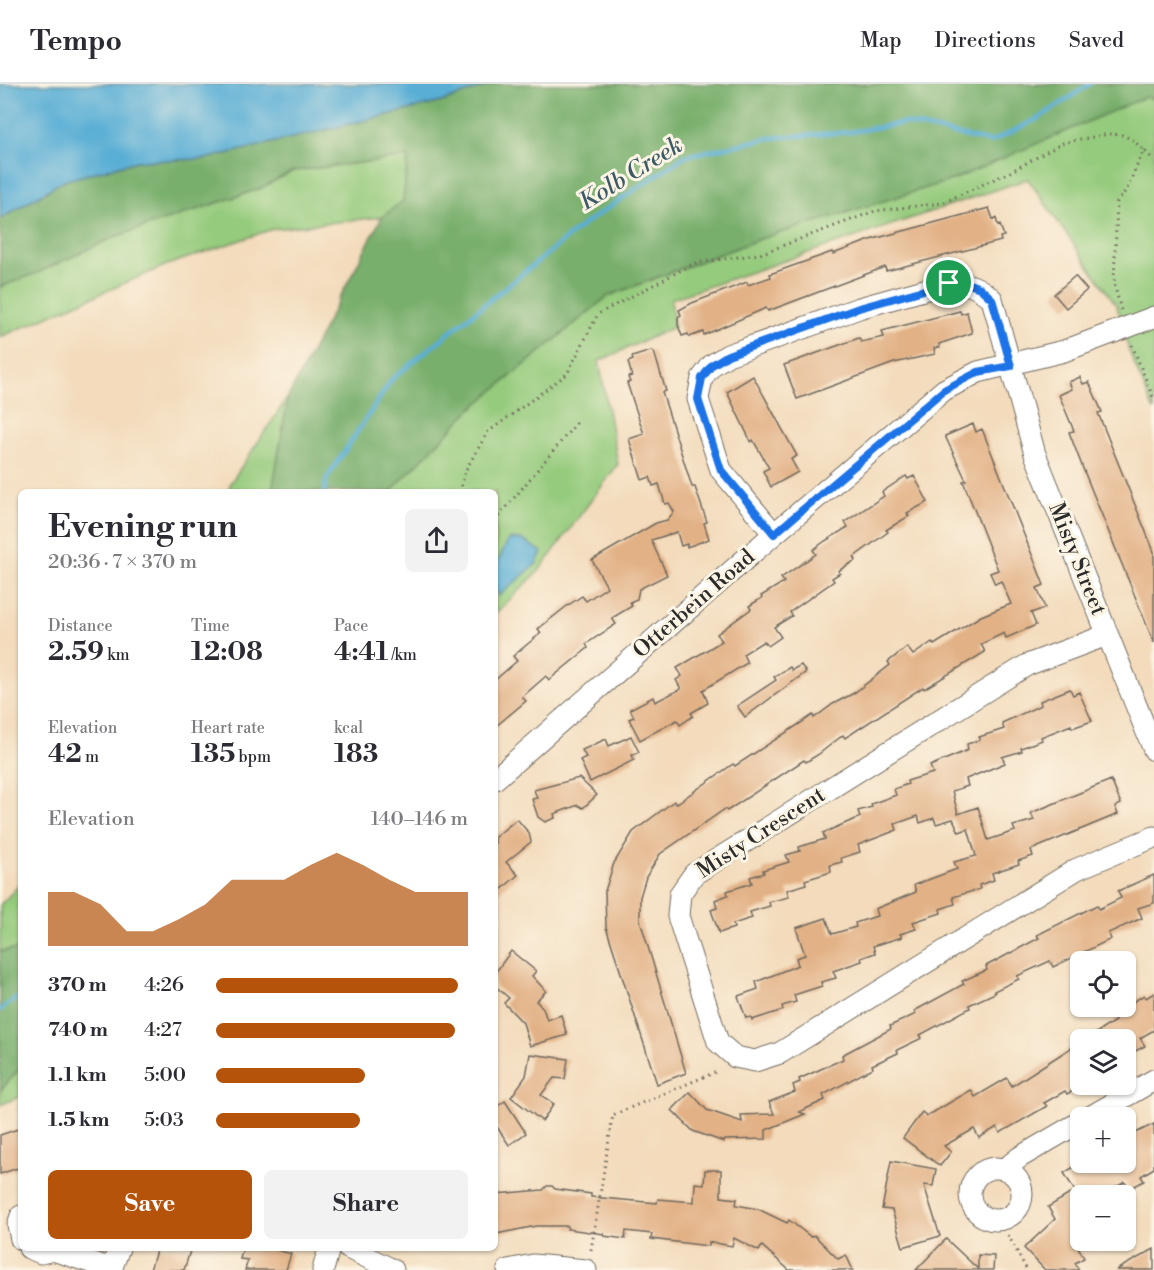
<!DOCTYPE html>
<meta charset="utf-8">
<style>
:root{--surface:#fff;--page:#f2f2f3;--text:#2b2b33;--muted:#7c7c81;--line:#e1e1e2;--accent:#b45309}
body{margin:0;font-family:"Libre Bodoni",serif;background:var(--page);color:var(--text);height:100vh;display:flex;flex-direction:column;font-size:22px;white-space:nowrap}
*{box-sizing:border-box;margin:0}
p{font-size:20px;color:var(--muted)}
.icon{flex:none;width:33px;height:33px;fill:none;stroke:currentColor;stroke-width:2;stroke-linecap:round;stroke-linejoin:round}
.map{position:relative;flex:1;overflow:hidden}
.details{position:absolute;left:18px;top:405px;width:480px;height:762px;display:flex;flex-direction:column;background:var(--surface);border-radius:9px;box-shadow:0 2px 4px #0004}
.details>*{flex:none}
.fabs{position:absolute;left:1070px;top:867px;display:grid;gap:12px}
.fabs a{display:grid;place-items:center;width:66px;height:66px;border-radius:9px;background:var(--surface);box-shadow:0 2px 4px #0004;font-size:30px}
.pin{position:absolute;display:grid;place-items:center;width:51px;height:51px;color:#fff;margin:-26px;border:3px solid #fff;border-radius:50%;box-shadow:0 2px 6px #0007}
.round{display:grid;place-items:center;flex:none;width:63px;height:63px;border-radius:9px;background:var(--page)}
.overview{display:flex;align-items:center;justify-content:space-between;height:102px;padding:0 30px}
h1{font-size:33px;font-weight:800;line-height:45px}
.metrics{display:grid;grid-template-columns:repeat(3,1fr);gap:9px;height:102px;padding:6px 30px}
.metrics div{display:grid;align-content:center}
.metrics b{font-size:26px;font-weight:800}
.metrics small{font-size:16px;font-weight:400}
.metrics p{font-size:16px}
.chart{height:168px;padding:12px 30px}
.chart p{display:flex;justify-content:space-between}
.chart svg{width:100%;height:108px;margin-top:6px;fill:var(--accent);opacity:.7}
.cta{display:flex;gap:12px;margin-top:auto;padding:12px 30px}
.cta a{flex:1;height:69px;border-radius:9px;background:var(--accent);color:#fff;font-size:24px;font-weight:800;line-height:69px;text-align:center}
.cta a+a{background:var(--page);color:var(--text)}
ul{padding:0 30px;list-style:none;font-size:20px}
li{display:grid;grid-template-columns:96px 72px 1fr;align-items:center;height:45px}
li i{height:15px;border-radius:8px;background:var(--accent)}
header{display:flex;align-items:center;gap:36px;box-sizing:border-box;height:84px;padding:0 30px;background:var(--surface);border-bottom:2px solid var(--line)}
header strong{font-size:28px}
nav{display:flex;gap:33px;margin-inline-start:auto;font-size:21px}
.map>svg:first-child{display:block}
.green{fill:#95cb7d;stroke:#607b54;stroke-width:1.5}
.forest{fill:#78af6c;stroke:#526d4c;stroke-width:1.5}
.water{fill:#58aed5;stroke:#426c80;stroke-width:1.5}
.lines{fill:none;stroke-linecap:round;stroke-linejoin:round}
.stream{stroke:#58aed5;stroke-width:4.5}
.building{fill:#e2b185}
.minor-casing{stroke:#71695e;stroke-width:23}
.path{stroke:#71695e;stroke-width:3;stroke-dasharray:1.5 4.5;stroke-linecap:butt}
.minor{stroke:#fff;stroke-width:21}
.route-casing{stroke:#fff;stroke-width:12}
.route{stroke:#1a73e8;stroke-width:8}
.labels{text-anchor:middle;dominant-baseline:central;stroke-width:6;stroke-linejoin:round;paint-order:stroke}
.street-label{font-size:22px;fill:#2b2b2b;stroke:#fcf5e5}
.water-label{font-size:24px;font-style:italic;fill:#3b5966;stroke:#fcf5e5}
</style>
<header>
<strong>Tempo</strong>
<nav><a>Map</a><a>Directions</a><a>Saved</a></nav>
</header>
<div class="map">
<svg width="1154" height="1186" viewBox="0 0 1154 1186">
<rect width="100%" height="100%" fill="#fcf5e5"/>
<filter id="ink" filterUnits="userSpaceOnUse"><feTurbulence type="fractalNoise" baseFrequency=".0167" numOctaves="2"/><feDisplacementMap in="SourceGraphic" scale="12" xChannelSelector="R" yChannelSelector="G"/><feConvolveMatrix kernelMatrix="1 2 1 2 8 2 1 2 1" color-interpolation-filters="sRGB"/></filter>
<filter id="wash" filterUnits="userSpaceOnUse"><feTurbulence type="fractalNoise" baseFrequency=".008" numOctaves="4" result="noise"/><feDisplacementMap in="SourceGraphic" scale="24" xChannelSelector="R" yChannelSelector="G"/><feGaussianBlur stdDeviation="1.35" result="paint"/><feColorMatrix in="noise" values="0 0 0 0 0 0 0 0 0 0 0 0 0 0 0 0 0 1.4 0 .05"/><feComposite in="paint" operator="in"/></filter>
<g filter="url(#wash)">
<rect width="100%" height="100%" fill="#f3dbbc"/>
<g class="green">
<polygon points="1154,0 1154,327 1129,267 1117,222 1028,95 671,215 674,243 599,277 618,380 539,487 495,530 495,408 390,408 471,325 608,212 760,155 955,95 1109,28"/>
<polygon points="408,73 403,117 382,133 273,145 167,181 0,253 0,203 37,189 114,153 259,105 293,87"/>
<polygon points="288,313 272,408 229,408 230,400"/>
<polygon points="21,799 21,865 0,867 0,821"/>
<polygon points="21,983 21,1012 0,1021 0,1007"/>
</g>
<g class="forest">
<polygon points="492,0 1154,0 1154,15 1145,13 955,95 760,155 608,212 471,325 390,408 272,408 288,313 382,133 403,117 408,73 293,87 259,105 114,153 37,189 0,203 0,135 63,97 137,77 205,75 441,18"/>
<polygon points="21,865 21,983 0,1007 0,867"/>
</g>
<g class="water">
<polygon points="0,0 492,0 441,18 205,75 137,77 63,97 0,135"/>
<path d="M509 455 523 456 542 468 536 480 499 512C489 490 499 474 509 455Z"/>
</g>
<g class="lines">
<g class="stream">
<polyline points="324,408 327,394 392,295 584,140 685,72 770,54 850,48 904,39 991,58 1039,34 1090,0"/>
<polyline points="0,926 21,911"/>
</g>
</g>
<g id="blocks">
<g class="building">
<polygon points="989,124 993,135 996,134 998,142 1000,141 1004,152 1000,153 1001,157 886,187 885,183 768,227 766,224 704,251 703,248 689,253 688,250 682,252 678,241 678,233 681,231 679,226 692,219 747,198 748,201 771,193 770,190 832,168 833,170 870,156"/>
<polygon points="1075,192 1087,206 1066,224 1054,210"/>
<polygon points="960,227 961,230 967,228 972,249 939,260 940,263 934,264 935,270 894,279 797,315 784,281 859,254 861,258 884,253 882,247"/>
<polygon points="651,267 654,268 666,307 662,308 692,403 695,403 707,438 704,439 709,455 687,463 687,460 681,462 677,448 651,456 667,491 639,505 637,515 630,518 632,522 612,534 616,540 586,560 588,564 549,596 546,592 522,613 526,617 495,643 495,596 517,577 513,572 541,549 538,545 567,522 582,512 586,517 607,503 592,476 656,439 667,436 674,428 669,419 665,420 659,400 653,402 650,393 642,396 629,355 644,350 627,299 630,298 628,293 632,292 628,278 633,276 632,273"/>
<polygon points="753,292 797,372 791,375 798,388 771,403 763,387 769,384 753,356 751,358 727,308"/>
<polygon points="1080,293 1083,300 1089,298 1102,328 1098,329 1154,468 1154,559 1084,387 1069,348 1074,347 1059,311 1072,305 1069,298"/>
<polygon points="973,340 976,348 982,345 1044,501 1037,504 1045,524 1031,529 1036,541 1006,554 1004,549 981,560 985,568 924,605 923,603 845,654 843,651 819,670 806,678 804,676 727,727 725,725 660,770 646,793 640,813 640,836 686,989 657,1000 606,843 605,807 614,779 633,748 674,717 676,720 733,680 735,682 813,631 814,634 833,620 854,609 890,581 888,578 907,563 913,571 932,558 934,561 981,532 1011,520 1001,497 995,500 990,489 998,486 963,397 966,396 945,352"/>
<polygon points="906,392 908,395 914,392 928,418 907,429 909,432 886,446 888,448 854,473 856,476 838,487 840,489 832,494 834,497 790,528 792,532 774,543 781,553 768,562 764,557 743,570 747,579 703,606 708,619 691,629 693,632 680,641 677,636 640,656 629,635 634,633 630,625 653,613 655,618 681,605 676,596 682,592 677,584 722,557 717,550 751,525 749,522 762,514 761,512 784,498 781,494 816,470 813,466 825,457 848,443 845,438 884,412 882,408"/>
<polygon points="801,581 806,588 745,633 737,622 776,596 774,593 790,583 792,586"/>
<polygon points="1070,605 1073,611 1079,608 1092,637 1072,644 1071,641 1041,653 1042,656 1021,664 1022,667 1002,673 1005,679 966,695 968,702 952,707 958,730 978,723 988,756 1015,747 1013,742 1034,736 1031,729 1111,696 1121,720 1115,723 1118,730 1031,766 1033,772 1018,777 1019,780 992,789 994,796 979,801 980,805 953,813 955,820 940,825 941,829 913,838 916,845 900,850 902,853 873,862 875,869 861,874 862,877 833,887 836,894 821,898 822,902 794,911 796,918 782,922 783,926 752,936 751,933 746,934 738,912 758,905 756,898 798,881 796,874 805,871 796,844 826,834 832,850 856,843 855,839 877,832 875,825 916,808 914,801 957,785 954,778 976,772 968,745 959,748 953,735 936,740 934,734 920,739 918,732 895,740 897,746 858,761 860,768 841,774 842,778 830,781 831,788 805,796 806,800 787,806 789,813 769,818 770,822 750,828 752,834 733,840 734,844 719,849 711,826 717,824 715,816 728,811 727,807 752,799 750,793 764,789 763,786 789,778 786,771 800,767 799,763 825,755 823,749 860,733 858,727 872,723 871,720 896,711 894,705 908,700 907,697 933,689 930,682 968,666 967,660 980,656 979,653 1004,645 1002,639 1041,621 1040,617"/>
<polygon points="631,652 639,668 632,671 634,676 590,698 580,676 586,673 582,666 606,655 609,662"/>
<polygon points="579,694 597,711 583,724 578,721 554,730 555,734 545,738 538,733 532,715 537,714 534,706"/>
<polygon points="517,735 529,749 531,758 506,778 518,791 495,811 495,753"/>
<polygon points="1154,791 1154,819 1138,824 1142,834 1108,849 1111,855 1053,883 1050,877 1017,892 1019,895 994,907 995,909 969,921 970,924 920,951 922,954 897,966 898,969 872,981 873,984 823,1011 825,1016 799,1028 805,1030 766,1046 766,1055 725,1056 724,1058 693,1047 672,1026 690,1008 707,1026 742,1038 741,1031 774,1030 769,1018 795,1008 793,1001 800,998 799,995 843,975 842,971 891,945 890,942 916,930 914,927 964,900 962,897 987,886 986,882 1039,854 1037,851 1097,821 1099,825 1121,814 1118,807"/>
<polygon points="511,867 536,887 532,892 546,907 536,917 543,924 547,936 561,931 567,951 530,962 523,939 504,919 509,914 495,902 495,889"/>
<polygon points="1154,909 1154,946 1140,954 1145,962 1130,970 1125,956 1085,956 1115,937 1112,931 1144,911 1146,914"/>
<polygon points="1080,958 1080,1003 1067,1010 1065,1007 1044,1019 1047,1022 1000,1049 997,1043 979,1054 974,1045 944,1062 951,1068 940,1082 903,1054 922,1028 927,1032 971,1006 975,1013 1007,994 1012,1002"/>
<polygon points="530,970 568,975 565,995 554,994 541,1011 554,1020 542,1037 511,1013 526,992"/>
<polygon points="505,1017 526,1049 509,1061 495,1040 495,1024"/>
<polygon points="1154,1040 1154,1084 1141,1092 1144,1097 1129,1105 1125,1098 1099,1112 1080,1112 1080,1147 1072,1152 1084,1174 1075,1179 1079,1186 1045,1186 1024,1164 1055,1135 1048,1123 1075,1107 1064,1089 1082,1078 1125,1078 1125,1054"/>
<polygon points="21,1044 21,1083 0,1090 0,1051"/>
<polygon points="891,1077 936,1085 933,1102 924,1101 940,1152 903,1163 892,1126 882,1125"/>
<polygon points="705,1086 721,1086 721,1113 737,1115 736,1121 758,1125 787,1139 789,1136 811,1153 814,1151 838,1175 846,1171 853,1186 789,1186 762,1162 759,1167 734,1154 732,1162 709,1158 709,1162 651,1155 652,1150 626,1147 625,1155 604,1152 604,1150 567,1145 568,1142 536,1142 496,1150 495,1110 543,1106 547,1102 552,1102 555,1105 591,1110 591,1113 657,1119 658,1115 694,1118 695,1099 704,1100"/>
<polygon points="946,1155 978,1185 978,1171 994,1172 993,1186 916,1186"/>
<polygon points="157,1164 191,1164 184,1186 150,1186"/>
<polygon points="243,1164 270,1164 291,1170 286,1186 245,1186 248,1176 240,1175"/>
<polygon points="1154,1165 1154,1186 1116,1186"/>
</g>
</g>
</g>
<g filter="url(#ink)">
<use href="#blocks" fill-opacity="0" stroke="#71695e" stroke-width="1.5"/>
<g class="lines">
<defs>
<g id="minor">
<path d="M774 450 721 386 698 315 702 294 712 281 728 271 859 224 949 199C968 198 978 203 992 215L1035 370 1154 666"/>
<polyline points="1107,551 1027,581 694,790 680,810 678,832 718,958 735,973 755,977 780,969 1077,785 1154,753"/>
<polyline points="495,695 774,450 944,306 978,288 1064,267 1154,233"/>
<polyline points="1088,1034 1154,996"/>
<circle cx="996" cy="1110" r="26"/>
<polyline points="1005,1085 1020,1073 1080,1038"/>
<polyline points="21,1132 18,1141 21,1155"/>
<polyline points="29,1164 41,1169 60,1164"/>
<polyline points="348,1164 393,1186"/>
<polyline points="56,1167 112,1185"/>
<polyline points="111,1186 119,1164"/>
<polyline points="323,1186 329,1164"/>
<polyline points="508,1186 533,1181 586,1186"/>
</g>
</defs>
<use href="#minor" class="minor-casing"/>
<g class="path">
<polyline points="1121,226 1114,199 1117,118 1127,105 1144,65"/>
<polyline points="1132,261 1154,316"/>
<polyline points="460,408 465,387 488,348 567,290 598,230 695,179 760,170 875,127 942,119 1010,88 1063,59 1076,56 1109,50 1122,51 1133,56 1154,76"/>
<polyline points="495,437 578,337"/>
<polyline points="1008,1151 1027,1186"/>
<polyline points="591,1166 613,1031 718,987"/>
</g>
<use href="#minor" class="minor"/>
</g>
</g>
<g class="lines" filter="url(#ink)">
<defs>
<polygon id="route" points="964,198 980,204 992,215 1011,282 978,288 944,306 774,450 721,386 698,315 702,294 712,281 728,271 859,224 949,199"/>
</defs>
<use href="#route" class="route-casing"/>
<use href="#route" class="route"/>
</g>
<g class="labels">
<g class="street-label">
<text transform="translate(1077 475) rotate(68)">Misty Street</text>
<text transform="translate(694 520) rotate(-41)">Otterbein Road</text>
<text transform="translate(761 749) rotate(-33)">Misty Crescent</text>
</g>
<g class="water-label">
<text transform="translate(631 90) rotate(-32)">Kolb Creek</text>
</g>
</g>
</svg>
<div class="fabs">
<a><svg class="icon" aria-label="locate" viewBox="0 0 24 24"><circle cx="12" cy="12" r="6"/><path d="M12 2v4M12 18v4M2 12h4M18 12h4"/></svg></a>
<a><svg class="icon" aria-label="layers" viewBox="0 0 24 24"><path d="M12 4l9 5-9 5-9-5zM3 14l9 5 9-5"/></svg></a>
<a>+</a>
<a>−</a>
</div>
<div class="pin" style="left:949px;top:199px;background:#1e9e55"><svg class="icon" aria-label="arrive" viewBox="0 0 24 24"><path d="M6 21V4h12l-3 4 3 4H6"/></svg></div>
<section class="details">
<div class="overview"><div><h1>Evening run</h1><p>20:36 · 7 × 370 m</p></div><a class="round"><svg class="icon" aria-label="share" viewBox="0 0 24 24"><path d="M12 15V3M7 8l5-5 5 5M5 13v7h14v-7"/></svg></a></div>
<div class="metrics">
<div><p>Distance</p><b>2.59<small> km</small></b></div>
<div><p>Time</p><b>12:08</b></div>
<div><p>Pace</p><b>4:41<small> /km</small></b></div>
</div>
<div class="metrics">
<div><p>Elevation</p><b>42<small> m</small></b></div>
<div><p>Heart rate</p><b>135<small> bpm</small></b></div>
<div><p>kcal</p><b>183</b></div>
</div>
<div class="chart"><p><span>Elevation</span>140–146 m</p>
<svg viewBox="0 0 160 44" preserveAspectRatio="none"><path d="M0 44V22L10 22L20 27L30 38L40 38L50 33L60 27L70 17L80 17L90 17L100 11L110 6L120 11L130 17L140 22L150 22L160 22V44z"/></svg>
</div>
<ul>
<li><b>370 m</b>4:26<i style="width:96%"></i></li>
<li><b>740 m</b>4:27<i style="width:95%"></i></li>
<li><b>1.1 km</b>5:00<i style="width:59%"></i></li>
<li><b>1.5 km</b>5:03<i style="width:57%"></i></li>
</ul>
<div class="cta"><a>Save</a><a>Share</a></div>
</section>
</div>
